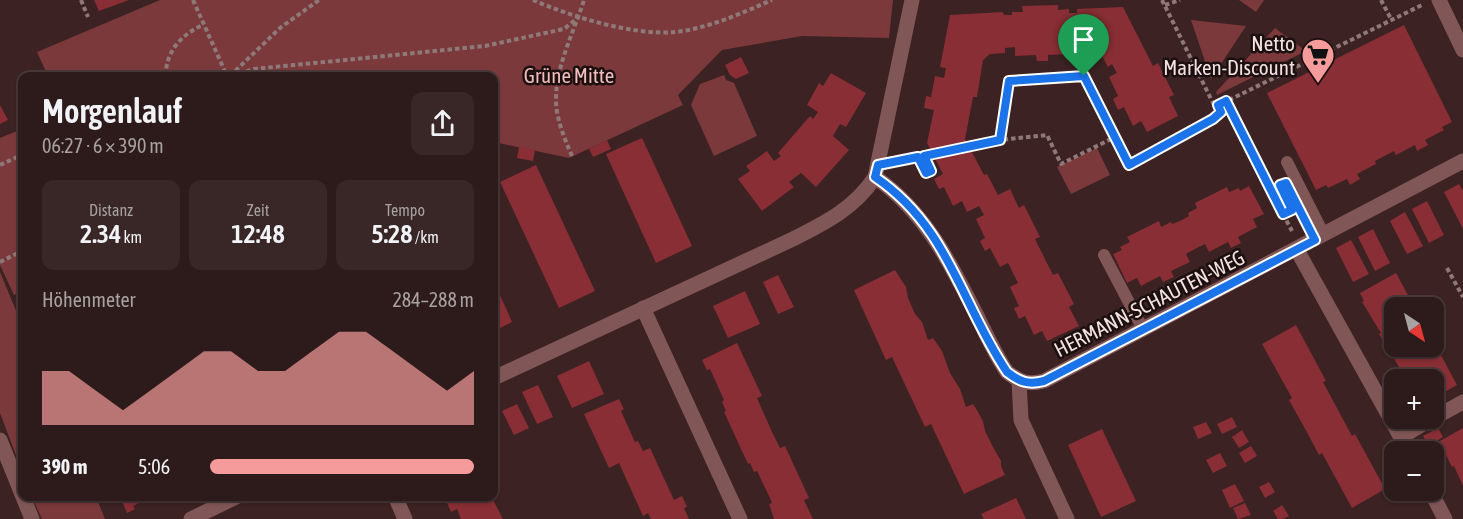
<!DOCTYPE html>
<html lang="de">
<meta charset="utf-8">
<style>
:root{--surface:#2d1a1a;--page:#392727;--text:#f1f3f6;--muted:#a7a1a2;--line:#483839;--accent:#f59b9b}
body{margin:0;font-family:"Asap Condensed",sans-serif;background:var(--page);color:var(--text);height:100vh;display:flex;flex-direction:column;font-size:22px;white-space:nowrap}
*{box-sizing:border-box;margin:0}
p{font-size:20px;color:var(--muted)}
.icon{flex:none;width:33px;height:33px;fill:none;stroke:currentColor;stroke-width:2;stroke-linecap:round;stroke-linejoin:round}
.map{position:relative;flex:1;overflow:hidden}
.side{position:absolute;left:18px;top:72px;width:480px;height:429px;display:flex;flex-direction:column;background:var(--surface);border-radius:12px;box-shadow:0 2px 4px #0004,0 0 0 2px var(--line)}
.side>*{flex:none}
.needle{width:39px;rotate:144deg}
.fabs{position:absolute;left:1384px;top:297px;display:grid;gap:12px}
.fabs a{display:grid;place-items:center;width:60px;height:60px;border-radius:12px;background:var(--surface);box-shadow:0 2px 4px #0004,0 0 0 2px var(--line);font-size:30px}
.pin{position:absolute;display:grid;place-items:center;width:51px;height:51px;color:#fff;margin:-62px -26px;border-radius:50% 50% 50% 0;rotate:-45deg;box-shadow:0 0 6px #0007}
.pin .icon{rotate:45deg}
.round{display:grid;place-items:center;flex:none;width:63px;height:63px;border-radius:12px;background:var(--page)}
.headline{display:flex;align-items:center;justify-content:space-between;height:102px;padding:0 24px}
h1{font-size:33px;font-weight:600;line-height:45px}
.stats{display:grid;grid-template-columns:repeat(3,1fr);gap:9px;height:102px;padding:6px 24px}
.stats div{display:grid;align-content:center;border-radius:12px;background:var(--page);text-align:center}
.stats b{font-size:26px;font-weight:600}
.stats small{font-size:16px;font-weight:400}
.stats p{font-size:16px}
.chart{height:168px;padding:12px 24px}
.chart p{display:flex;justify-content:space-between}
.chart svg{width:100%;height:108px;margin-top:6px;fill:var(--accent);opacity:.7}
ul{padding:0 24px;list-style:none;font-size:20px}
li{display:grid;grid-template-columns:96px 72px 1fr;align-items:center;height:45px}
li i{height:15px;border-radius:8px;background:var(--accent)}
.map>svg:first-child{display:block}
.green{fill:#7b393b}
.building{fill:#882e34}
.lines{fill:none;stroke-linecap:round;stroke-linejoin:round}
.path{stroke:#8f7978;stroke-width:4;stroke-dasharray:4.5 3;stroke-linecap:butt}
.service{stroke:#805756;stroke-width:12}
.minor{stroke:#805756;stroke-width:15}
.route-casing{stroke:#fff;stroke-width:12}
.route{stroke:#1a73e8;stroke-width:8}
.labels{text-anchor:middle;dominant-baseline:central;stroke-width:5;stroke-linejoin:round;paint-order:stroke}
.poi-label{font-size:21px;fill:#f3e1e0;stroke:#1b0f0f;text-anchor:end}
.park-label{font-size:21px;fill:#f1bcbb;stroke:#1b0f0f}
.street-label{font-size:21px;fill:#f3e1e0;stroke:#1b0f0f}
</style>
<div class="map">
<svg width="1463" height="519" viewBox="0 0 1463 519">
<rect width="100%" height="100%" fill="#3c2222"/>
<g class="green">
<polygon points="160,0 893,0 889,38 802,36 722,50 678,95 683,105 569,158 494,142 494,76 48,76 37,52"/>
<polygon points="1239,0 1264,0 1256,12"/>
<polygon points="1191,20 1246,26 1211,79"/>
<polygon points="1275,28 1306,51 1217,95 1216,92"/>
<polygon points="724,75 726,80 734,83 757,136 714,156 691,105 700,84"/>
<polygon points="22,129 22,291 14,295 0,265 0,138"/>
<polygon points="1097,148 1110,175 1071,194 1057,167"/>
<polygon points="0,272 22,325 22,471 0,413"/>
<polygon points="32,497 96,497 105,519 42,519"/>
</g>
<g class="building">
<polygon points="94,0 129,0 99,11"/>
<polygon points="1058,5 1058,10 1069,9 1069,13 1077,13 1077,9 1123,7 1153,66 1158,63 1174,95 1169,97 1178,116 1147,132 1141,121 1133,126 1124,107 1118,110 1113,99 1118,96 1109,77 1117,73 1112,64 1108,67 1101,54 1093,50 1079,50 1079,45 1069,45 1069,54 1048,55 1048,61 1037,61 1036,55 1015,56 1015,47 1005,48 1005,53 990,54 983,60 977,97 973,97 965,139 984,175 987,174 998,195 1010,189 1019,208 1024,205 1040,237 1035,239 1053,275 1058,273 1074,304 1069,307 1079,326 1047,341 1042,331 1034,335 1025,316 1019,319 1014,308 1019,306 1010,287 1018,283 1008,263 1000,267 990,248 985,251 980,241 985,238 976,219 984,215 979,206 967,212 962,201 953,206 944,187 939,189 934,179 943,174 927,143 934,110 924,108 926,96 931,97 935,76 944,78 946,68 940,67 950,15 1003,12 1004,15 1012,15 1012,12 1023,12 1022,6"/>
<polygon points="1404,25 1452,122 1442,127 1444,130 1425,140 1428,145 1417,151 1415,145 1396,155 1394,151 1375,161 1376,164 1357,174 1360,179 1350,185 1347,179 1328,188 1326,185 1316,190 1267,93"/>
<polygon points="741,57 749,73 736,79 730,75 725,65"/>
<polygon points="831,73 866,93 846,127 840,124 833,136 849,150 816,187 801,173 789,182 794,187 762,211 738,179 750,171 746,166 767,151 774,161 781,156 778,153 810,116 813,119 818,112 807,105 819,83 823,86"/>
<polygon points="0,105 8,120 0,124"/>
<polygon points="642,138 692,246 656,263 606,154"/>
<polygon points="607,140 611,149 593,157 589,149"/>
<polygon points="519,147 535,150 533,161 517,158"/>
<polygon points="536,165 595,291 559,308 500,182"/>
<polygon points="1459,184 1463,191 1463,229 1444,192"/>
<polygon points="1249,186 1264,214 1253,219 1257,227 1238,237 1241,243 1231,248 1228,242 1209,252 1205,244 1195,249 1186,254 1190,262 1171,271 1174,277 1163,282 1160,276 1141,286 1137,278 1127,283 1113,254 1122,250 1120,247 1130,242 1127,237 1159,221 1161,227 1171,222 1172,224 1180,221 1189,216 1188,213 1197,208 1195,203 1227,187 1229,192 1239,188 1240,191"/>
<polygon points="1427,201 1444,235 1429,243 1412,209"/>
<polygon points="1405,212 1423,246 1407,254 1390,221"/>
<polygon points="1373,229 1390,263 1375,271 1358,237"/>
<polygon points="1351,240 1369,274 1353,282 1336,248"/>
<polygon points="895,270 906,287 908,298 915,314 922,322 928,340 933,338 942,351 950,373 960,389 966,407 973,404 978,412 983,421 985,431 993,447 1001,461 1001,466 1005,475 964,494 931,424 925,427 892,357 886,360 854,290"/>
<polygon points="1396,273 1415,308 1395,308 1395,346 1434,346 1434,342 1457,385 1434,398 1439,407 1434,410 1434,380 1407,380 1379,334 1381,333 1362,302 1364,301 1360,293"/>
<polygon points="778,275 794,307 778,314 763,282"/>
<polygon points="496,286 512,322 494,331 494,288"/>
<polygon points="745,291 760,324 728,338 713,306"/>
<polygon points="1296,325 1326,381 1323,382 1352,436 1355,434 1385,489 1352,508 1322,453 1319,455 1309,436 1289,400 1292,398 1262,344"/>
<polygon points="737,343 762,396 757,398 772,432 780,448 785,446 809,498 804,500 813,519 774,519 769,504 772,503 769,496 757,471 754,472 750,463 748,464 724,412 726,411 722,402 724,400 710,369 707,370 702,360"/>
<polygon points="589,361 604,394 572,408 557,376"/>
<polygon points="538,385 553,417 537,424 522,392"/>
<polygon points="619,399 624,409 621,411 635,442 638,441 643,451 650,448 674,500 682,496 687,507 684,508 689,519 651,519 648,513 643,516 619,463 609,468 584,414"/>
<polygon points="517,404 529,428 514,435 502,411"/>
<polygon points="1232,417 1237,427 1222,434 1217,424"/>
<polygon points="1206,422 1212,433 1198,439 1193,427"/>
<polygon points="1438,428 1443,437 1429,446 1423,436"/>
<polygon points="1463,428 1463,486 1454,466 1452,467 1443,449 1444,448 1440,441"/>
<polygon points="1102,429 1136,501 1101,517 1068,445"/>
<polygon points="1242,430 1249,442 1239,448 1232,437"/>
<polygon points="1251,446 1257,456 1245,463 1239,453"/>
<polygon points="1220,453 1227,466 1213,473 1206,460"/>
<polygon points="1269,482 1275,492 1265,498 1259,487"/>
<polygon points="1235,484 1244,501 1230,508 1222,490"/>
<polygon points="120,496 162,496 151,502 149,499 141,502 133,506 135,509 127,513"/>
<polygon points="444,496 491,496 503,519 461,519 457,509 451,512"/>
<polygon points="1016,498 1026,519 984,519 981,514"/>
<polygon points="1245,503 1251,515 1238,519 1233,508"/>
<polygon points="1282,505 1289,516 1283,519 1278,519 1273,511"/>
</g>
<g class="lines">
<g class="path">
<polyline points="81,0 88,17"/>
<polyline points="193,0 227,76"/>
<path d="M533 0C572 17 634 36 676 32 709 28 742 13 772 0"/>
<polyline points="1162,0 1215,107 1422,5"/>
<polyline points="1381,0 1391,19"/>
<polyline points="1165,5 1180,0"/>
<path d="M166 76C165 52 182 34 203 25"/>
<polyline points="212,76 221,76"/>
<polyline points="230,76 280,28 319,0"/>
<polyline points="232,76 254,69 485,46 564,29 579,17"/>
<polyline points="1226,101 1283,214 1292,209"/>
<polyline points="1000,140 1009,81 1084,76 1129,165 1213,119 1221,112 1218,105"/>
<path d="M572 156C566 142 560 128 557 112 551 75 573 35 584 0"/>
<polyline points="897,161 918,157 926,173 931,171 924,156 1000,140 1047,135 1061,164 1115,137"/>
<polyline points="0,165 22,155"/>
<polyline points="1283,214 1292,231"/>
<polyline points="0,262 22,251"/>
<polyline points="1447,268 1463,297"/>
</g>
<g class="service">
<polyline points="1287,162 1324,235"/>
<polyline points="1104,255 1143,329"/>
</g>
<g class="minor">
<polyline points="1439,0 1463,50"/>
<path d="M875 177C926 212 952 266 979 320 988 338 996 356 1007 372 1020 382 1028 385 1044 381L1463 161"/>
<polyline points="1297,250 1409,452"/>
<polyline points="643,308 740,519"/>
<path d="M494 378 793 239C825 223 855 208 875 177L912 0"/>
<polyline points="1019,381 1021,420 1067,519"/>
<polyline points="1434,418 1463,402"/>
<polyline points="1401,437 1433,418"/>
<polyline points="0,440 32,519"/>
<polyline points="1430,490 1445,519"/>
<polyline points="395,496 405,519"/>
<polyline points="191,519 238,496"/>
</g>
</g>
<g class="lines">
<defs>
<path id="route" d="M1084 76 1129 165 1213 119 1221 112 1218 105 1226 101 1283 214 1292 210 1280 185 1286 183 1315 240 1044 381C1028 385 1020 382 1007 372 961 304 949 227 875 177L878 165 918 157 926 173 931 171 924 156 1000 140 1009 81Z"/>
</defs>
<use href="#route" class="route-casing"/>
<use href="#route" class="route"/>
</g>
<defs>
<symbol id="supermarket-pin" viewBox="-11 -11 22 30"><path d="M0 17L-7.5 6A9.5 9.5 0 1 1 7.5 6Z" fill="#f59b9b" stroke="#1b0f0f"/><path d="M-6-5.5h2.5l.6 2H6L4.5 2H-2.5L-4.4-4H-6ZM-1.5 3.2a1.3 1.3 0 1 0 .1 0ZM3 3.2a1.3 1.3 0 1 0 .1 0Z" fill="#111"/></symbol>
</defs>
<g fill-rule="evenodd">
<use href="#supermarket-pin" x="1299" y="36" width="38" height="52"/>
</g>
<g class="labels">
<g class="poi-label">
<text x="1295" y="43">Netto<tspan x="1295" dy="24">Marken-Discount</tspan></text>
</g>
<g class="park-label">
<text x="569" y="75">Grüne Mitte</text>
</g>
<g class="street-label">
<text transform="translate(1149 303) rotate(-27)">HERMANN-SCHAUTEN-WEG</text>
</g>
</g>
</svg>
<div class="fabs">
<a><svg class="needle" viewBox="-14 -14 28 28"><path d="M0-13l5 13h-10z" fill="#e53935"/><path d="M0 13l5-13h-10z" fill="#a7a1a2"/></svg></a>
<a>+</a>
<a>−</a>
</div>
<div class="pin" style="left:1084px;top:76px;background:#1e9e55"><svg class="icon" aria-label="arrive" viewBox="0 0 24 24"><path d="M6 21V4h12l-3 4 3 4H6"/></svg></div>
<section class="side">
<div class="headline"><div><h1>Morgenlauf</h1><p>06:27 · 6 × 390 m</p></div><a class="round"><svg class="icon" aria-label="share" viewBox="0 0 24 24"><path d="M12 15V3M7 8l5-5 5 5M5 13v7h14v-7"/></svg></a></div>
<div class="stats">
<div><p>Distanz</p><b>2.34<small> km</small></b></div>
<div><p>Zeit</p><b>12:48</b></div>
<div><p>Tempo</p><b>5:28<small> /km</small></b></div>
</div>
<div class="chart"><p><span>Höhenmeter</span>284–288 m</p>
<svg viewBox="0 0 160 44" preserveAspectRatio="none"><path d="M0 44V22L10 22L20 30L30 38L40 30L50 22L60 14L70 14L80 22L90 22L100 14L110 6L120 6L130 14L140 22L150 30L160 22V44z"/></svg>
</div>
<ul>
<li><b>390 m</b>5:06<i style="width:100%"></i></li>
</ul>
</section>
</div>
